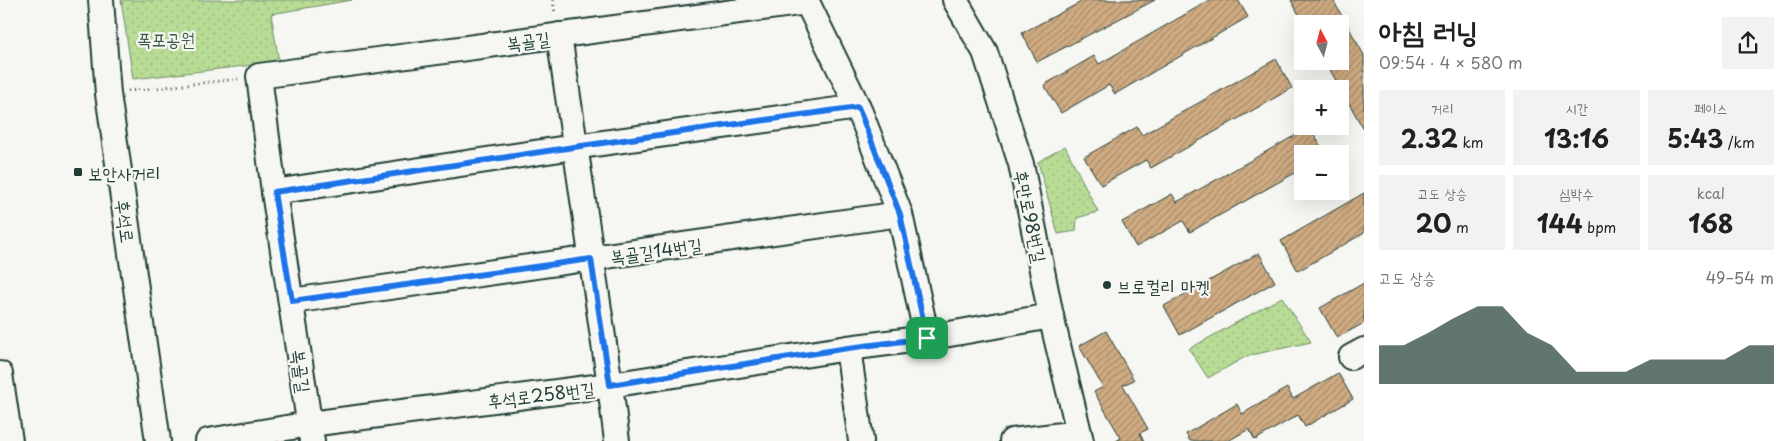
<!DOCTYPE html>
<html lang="ko">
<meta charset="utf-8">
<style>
:root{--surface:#fff;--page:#f2f2f2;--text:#202124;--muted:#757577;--accent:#1f3d34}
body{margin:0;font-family:"Playpen Sans","Poor Story",sans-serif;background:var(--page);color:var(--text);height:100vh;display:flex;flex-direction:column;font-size:19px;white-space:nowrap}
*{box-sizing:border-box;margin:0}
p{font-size:16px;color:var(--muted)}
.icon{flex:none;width:28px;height:28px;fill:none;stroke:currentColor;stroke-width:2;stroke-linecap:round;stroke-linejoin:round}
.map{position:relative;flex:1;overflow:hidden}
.drawer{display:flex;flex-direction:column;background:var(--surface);width:425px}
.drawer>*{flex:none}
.needle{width:32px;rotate:353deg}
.buttons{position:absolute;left:1294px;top:15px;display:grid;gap:10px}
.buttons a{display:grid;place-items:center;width:55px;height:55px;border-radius:0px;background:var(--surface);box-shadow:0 5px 20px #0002;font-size:25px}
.pin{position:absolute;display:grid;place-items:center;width:42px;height:42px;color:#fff;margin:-21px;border-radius:10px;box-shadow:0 2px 8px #0006}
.round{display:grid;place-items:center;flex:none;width:52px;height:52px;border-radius:0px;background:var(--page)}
.headline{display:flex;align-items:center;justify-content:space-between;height:85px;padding:0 15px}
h1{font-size:28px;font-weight:700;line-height:38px}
.stats{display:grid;grid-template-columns:repeat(3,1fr);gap:8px;height:85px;padding:5px 15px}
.stats div{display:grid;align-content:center;border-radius:0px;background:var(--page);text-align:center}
.stats b{font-size:25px;font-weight:700}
.stats small{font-size:14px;font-weight:400}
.stats p{font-size:14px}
.chart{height:140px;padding:10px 15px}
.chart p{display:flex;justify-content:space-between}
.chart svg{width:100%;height:90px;margin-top:5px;fill:var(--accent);opacity:.7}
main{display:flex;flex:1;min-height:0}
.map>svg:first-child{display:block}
.park{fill:url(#park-dots);stroke:#6c8c64}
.building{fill:url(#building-hatch);stroke:#1f3d34}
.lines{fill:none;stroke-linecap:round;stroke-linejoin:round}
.minor-casing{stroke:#1f3d34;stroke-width:28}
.path{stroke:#1f3d34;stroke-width:3;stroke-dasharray:1 4;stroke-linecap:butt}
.minor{stroke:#f6f6f2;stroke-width:24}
.route-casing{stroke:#fff;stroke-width:10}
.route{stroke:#1a73e8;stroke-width:6}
.poi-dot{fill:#1f3d34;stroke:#f6f6f2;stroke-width:2}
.labels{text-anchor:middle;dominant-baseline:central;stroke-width:4.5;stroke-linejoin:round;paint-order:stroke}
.park-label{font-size:18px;fill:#3e5d47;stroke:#f6f6f2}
.street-label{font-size:18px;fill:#1f3d34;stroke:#f6f6f2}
.poi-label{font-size:18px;fill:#1f3d34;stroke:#f6f6f2;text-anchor:start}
</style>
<main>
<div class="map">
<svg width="1364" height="441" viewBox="0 0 1364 441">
<defs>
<pattern id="park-dots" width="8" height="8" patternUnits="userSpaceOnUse" patternTransform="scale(1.25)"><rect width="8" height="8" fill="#b8db95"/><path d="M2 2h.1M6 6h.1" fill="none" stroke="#9ebd81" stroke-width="1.8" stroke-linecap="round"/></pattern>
<pattern id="building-hatch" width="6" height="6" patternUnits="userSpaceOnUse" patternTransform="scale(1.25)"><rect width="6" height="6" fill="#d0ab82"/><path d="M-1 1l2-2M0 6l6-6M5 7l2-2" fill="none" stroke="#a88c6b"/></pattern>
</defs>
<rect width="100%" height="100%" fill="#f6f6f2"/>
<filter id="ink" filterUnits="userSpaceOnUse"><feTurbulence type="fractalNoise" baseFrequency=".02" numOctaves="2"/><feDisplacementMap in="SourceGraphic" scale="10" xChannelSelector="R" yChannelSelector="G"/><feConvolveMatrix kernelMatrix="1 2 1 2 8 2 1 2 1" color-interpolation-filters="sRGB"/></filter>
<g filter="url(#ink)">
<g class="park">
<polygon points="121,0 352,0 271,14 279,62 133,79"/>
<polygon points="1065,146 1098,212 1077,218 1076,231 1058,234 1038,162"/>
<polygon points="1282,297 1311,342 1247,356 1208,378 1189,349"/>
</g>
<g class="building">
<polygon points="1085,0 1155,0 1037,62 1022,33"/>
<polygon points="1210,0 1238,0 1248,17 1115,94 1109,85 1061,113 1044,85 1094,56 1099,64"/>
<polygon points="1291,0 1333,0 1364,55 1364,130 1325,61 1340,61 1340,24 1304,24"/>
<polygon points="1276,59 1292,88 1151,168 1146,160 1101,185 1084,157 1137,127 1142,135"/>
<polygon points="1310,127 1325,154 1302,154 1302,169 1190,232 1183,221 1136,247 1122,222 1172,194 1177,202"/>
<polygon points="1364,193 1364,233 1298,271 1281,241"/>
<polygon points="1259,253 1275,282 1180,335 1164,306"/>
<polygon points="1364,283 1364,323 1337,338 1320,308"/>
<polygon points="1106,331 1134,380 1123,385 1148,429 1140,433 1144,441 1116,441 1121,438 1094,392 1103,387 1079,346"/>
<polygon points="1338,373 1353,399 1305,427 1298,415 1255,440 1249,429 1228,441 1190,441 1186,434 1237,404 1242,414 1287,388 1293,399"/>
</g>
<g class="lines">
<defs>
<g id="minor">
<polyline points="101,0 108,94 158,441"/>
<polyline points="955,0 985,52 1021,164 1051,316 1081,441"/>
<polyline points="559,35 610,385 617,441"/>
<polyline points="274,192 574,147 858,107"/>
<polyline points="292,301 900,214"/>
<polyline points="848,348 861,441"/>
<polyline points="1351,357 1364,350"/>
<polyline points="0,374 10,441"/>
<polyline points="208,441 310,424 610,385 848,348 927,338 1051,316"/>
<polyline points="312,441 274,192 259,76 807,2 858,107 900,214 927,338"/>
<polyline points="1012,441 1079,433"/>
</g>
</defs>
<use href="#minor" class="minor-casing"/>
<g class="path">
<polyline points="553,0 555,14"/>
<polyline points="128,91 238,79"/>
</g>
<use href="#minor" class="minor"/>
</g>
</g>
<g class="lines" filter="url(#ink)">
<defs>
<polygon id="route" points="858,107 900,214 927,338 848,348 610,385 591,259 292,301 274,192 574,147"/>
</defs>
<use href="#route" class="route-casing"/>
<use href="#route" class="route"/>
</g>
<g class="poi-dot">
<rect x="73" y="167" width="10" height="10" rx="2.5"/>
<circle cx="1107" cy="285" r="5"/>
</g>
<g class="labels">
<g class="park-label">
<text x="166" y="38">폭포공원</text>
</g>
<g class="street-label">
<text transform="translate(528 40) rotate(-8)">복골길</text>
<text transform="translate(1031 216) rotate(78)">후만로98번길</text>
<text transform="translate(126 221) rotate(82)">후석로</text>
<text transform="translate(656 250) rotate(-8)">복골길14번길</text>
<text transform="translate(302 371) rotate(82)">복골길</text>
<text transform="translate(541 394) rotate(-7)">후석로258번길</text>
</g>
<g class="poi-label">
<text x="88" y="172">보안사거리</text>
<text x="1117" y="285">브로컬리 마켓</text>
</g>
</g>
</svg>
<div class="buttons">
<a><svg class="needle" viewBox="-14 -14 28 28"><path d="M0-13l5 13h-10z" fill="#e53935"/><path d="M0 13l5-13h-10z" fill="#757577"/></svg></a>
<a>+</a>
<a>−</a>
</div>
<div class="pin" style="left:927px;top:338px;background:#1e9e55"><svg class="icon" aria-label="arrive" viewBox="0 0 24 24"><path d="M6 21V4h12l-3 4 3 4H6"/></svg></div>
</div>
<section class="drawer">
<div class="headline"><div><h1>아침 러닝</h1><p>09:54 · 4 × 580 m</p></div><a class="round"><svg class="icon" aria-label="share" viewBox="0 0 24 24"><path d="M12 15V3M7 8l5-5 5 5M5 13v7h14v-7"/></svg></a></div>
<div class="stats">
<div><p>거리</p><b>2.32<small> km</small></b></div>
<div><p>시간</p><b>13:16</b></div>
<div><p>페이스</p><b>5:43<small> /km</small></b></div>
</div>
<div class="stats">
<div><p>고도 상승</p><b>20<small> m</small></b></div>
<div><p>심박수</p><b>144<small> bpm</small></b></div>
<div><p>kcal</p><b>168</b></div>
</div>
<div class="chart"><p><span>고도 상승</span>49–54 m</p>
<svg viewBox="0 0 160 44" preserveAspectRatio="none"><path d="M0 44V25L10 25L20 19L30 12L40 6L50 6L60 19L70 25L80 38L90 38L100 38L110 32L120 32L130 32L140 32L150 25L160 25V44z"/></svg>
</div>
</section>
</main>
